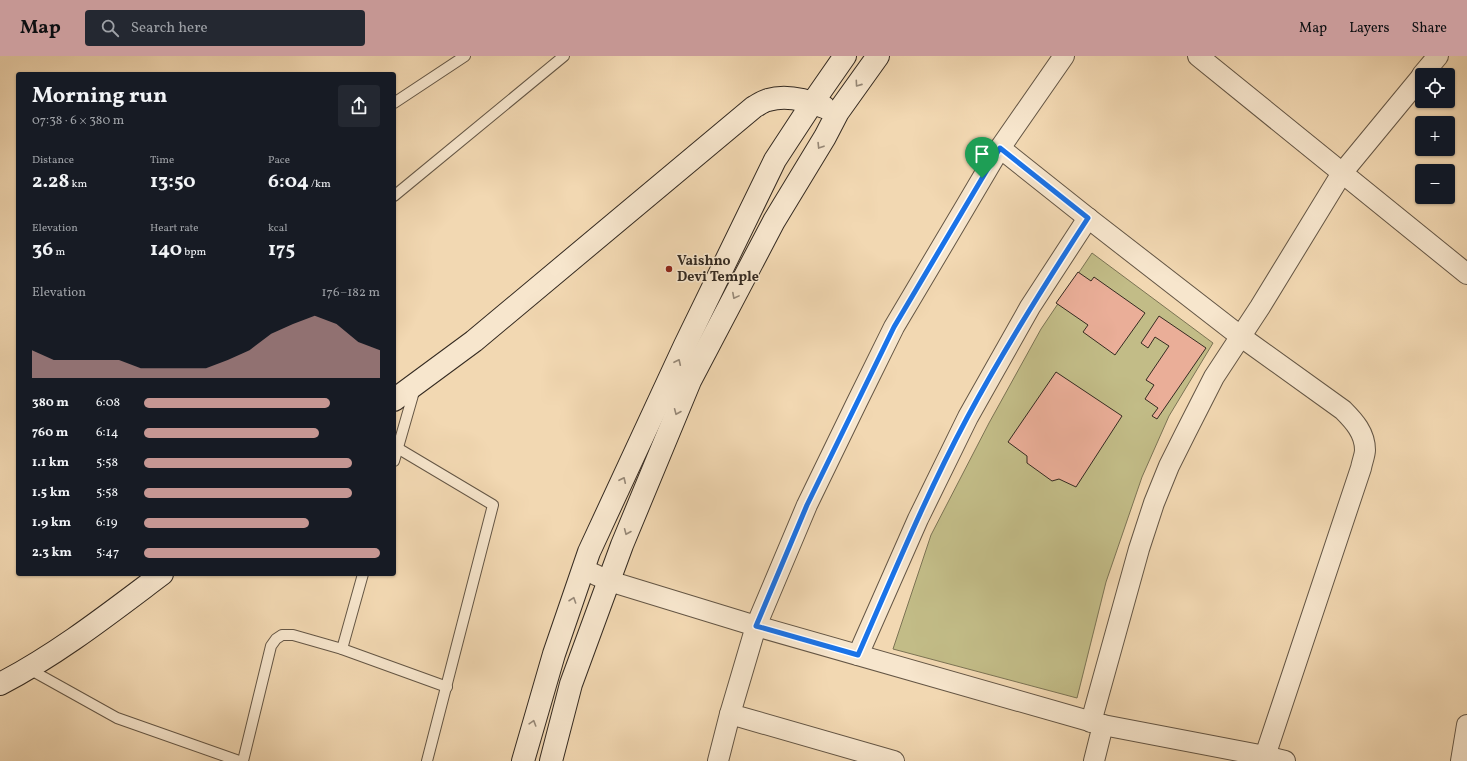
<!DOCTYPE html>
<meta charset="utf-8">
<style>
:root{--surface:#171b24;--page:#242831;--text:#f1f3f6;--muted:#9ea1a6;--accent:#c59692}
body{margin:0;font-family:Vollkorn,serif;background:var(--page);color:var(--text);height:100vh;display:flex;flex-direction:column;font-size:15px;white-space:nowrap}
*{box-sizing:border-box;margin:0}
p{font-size:13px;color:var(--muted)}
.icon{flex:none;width:22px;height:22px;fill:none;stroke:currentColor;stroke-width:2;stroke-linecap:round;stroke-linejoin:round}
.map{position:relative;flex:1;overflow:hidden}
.sheet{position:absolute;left:16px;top:16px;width:380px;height:504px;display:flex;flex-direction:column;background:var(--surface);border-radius:4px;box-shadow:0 1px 3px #0004}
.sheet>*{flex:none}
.tools{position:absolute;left:1415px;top:12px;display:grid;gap:8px}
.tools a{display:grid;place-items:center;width:40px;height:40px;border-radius:4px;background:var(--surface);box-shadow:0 1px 3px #0004;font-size:20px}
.pin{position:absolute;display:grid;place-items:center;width:34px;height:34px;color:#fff;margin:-41px -17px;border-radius:50% 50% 50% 0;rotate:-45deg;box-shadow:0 0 4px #0007}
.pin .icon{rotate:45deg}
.round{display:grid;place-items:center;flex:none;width:42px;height:42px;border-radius:4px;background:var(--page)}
.overview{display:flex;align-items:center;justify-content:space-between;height:68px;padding:0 16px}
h1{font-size:22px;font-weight:700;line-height:30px}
.metrics{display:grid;grid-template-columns:repeat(3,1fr);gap:6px;height:68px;padding:4px 16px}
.metrics div{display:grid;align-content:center}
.metrics b{font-size:20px;font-weight:700}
.metrics small{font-size:11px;font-weight:400}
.metrics p{font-size:11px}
.chart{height:112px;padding:8px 16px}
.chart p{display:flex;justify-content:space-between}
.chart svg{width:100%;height:72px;margin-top:4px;fill:var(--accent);opacity:.7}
ul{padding:0 16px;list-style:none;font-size:13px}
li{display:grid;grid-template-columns:64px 48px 1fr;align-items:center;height:30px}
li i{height:10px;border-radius:5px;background:var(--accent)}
header{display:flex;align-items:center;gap:24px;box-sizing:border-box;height:56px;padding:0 20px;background:var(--accent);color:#111}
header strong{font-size:19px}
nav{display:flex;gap:22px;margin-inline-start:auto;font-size:14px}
.search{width:280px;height:36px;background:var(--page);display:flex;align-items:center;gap:10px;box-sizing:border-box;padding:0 14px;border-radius:4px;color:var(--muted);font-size:15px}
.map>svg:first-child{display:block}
.green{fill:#c2bc87;stroke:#7b7354}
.building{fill:#eaae98;stroke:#342a21}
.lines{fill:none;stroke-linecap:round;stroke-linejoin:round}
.lane-casing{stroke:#645645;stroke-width:12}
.street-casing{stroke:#645645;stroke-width:22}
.secondary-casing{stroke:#342a21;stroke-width:24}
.lane{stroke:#f7e6cd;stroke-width:10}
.street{stroke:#f7e6cd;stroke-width:20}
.secondary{stroke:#f7e6cd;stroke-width:22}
.oneway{stroke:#968877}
.route-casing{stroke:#fff;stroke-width:8}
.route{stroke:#1a73e8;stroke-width:5}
.poi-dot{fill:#8f2418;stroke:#f7e6cd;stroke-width:1.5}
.labels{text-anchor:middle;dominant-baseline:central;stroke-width:3;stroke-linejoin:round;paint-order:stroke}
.poi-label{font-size:14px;font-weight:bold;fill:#342a21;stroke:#f7e6cd;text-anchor:start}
</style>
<header>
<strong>Map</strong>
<div class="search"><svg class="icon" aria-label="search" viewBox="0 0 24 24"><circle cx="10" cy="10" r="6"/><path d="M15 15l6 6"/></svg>Search here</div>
<nav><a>Map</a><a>Layers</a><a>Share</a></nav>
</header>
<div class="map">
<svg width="1467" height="705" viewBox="0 0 1467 705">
<rect width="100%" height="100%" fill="#f2d8b2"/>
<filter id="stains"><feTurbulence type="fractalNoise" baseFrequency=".005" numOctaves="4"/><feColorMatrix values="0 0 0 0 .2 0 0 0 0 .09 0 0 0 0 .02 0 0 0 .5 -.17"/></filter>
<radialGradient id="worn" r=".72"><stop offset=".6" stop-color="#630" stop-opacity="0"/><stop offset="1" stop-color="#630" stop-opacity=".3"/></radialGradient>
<polygon class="green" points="1092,197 1213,287 1169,360 1142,421 1106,526 1077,642 893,593 931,479 989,367 1041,273"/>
<g class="building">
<polygon points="1078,216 1091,225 1094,221 1145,257 1115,299 1083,276 1088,269 1056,247"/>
<polygon points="1159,260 1206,292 1157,363 1152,360 1158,352 1145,343 1154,329 1146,324 1169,290 1155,281 1148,292 1141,287"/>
<polygon points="1056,316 1122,360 1076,431 1059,423 1052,425 1027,407 1027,400 1008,386"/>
</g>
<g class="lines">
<defs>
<g id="lane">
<polyline points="394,47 465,0"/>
<polyline points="394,140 564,0"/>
<polyline points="394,390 493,449 427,705"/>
<polyline points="394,405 415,332"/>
<polyline points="342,593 363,518"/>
<polyline points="29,613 117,662 239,705"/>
<polyline points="243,705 271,590 276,583 282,579 293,579 342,593 447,631"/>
</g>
<g id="street">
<polyline points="1198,0 1467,218"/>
<polyline points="1422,19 1438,0"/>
<path d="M1000 92 1088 162 1240 280 1343 354C1354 365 1365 377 1365 394 1365 399 1362 406 1361 412L1265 700"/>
<polyline points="583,513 609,525 756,570 1103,669 1265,700 1285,705"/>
<polyline points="858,599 918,463 968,361 1030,251 1088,162"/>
<polyline points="730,658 894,705"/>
<polyline points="1091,666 1139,493 1154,447 1169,410 1186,376 1214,321 1260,251 1342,117 1422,20"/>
<polyline points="718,705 730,658 756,570 807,449 857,346 894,271 964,153 1000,92 1064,0"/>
<polyline points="1094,705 1103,669"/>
<polyline points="1461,705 1467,669"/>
</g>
<g id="secondary">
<path d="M394 344 474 285 754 51C758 49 763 45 768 44 787 38 807 44 824 51"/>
<path d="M0 628C58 598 110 557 162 518"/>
<polyline points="523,705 554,598 589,496 685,289 775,104 813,46 845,0"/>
<polyline points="551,705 571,628 622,489 690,325 774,165 825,81 838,56 878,0"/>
</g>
</defs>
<use href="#lane" class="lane-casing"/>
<use href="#street" class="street-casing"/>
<use href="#secondary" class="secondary-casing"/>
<use href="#lane" class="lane"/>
<use href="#street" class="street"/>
<use href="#secondary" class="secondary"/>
</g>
<defs><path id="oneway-chevron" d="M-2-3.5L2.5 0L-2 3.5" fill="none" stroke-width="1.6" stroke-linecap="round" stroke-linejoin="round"/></defs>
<g class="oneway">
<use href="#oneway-chevron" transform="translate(858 28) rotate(125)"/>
<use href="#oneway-chevron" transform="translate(820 90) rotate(122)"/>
<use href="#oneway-chevron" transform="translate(735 240) rotate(118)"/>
<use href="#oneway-chevron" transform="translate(678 306) rotate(-65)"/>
<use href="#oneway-chevron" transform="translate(677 356) rotate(113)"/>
<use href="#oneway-chevron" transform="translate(623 424) rotate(-65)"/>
<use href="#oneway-chevron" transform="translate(627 476) rotate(113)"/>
<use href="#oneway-chevron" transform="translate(573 544) rotate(-71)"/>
<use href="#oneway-chevron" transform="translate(533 667) rotate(-73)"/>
</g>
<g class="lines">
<defs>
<path id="route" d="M1000 92 1088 162C1045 228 1004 293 967 362 926 439 893 519 858 599L756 570 807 449 894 271Z"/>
</defs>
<use href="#route" class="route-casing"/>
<use href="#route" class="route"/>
</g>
<circle class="poi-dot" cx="669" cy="213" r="4"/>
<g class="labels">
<g class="poi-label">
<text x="677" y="205">Vaishno<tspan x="677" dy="16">Devi Temple</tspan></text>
</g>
</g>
<rect width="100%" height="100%" filter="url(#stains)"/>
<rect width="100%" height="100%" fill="url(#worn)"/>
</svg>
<div class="tools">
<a><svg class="icon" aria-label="locate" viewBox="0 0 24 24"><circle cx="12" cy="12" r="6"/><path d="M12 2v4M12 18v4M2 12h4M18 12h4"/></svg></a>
<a>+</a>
<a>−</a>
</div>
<div class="pin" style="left:982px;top:122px;background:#1e9e55"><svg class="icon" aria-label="arrive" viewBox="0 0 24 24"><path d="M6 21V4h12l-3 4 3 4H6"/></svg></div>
<section class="sheet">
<div class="overview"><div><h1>Morning run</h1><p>07:38 · 6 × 380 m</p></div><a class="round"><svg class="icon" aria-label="share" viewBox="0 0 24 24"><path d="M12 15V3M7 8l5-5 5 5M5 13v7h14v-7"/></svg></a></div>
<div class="metrics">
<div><p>Distance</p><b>2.28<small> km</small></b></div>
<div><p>Time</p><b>13:50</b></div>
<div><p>Pace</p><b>6:04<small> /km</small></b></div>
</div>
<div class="metrics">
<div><p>Elevation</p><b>36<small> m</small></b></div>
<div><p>Heart rate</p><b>140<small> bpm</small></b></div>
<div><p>kcal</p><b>175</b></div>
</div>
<div class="chart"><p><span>Elevation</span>176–182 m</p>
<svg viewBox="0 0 160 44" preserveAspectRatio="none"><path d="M0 44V27L10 33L20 33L30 33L40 33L50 38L60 38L70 38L80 38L90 33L100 27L110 17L120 11L130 6L140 11L150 22L160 27V44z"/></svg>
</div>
<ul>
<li><b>380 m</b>6:08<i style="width:79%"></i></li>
<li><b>760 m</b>6:14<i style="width:74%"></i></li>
<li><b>1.1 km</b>5:58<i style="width:88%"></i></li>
<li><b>1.5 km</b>5:58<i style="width:88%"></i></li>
<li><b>1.9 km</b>6:19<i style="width:70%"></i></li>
<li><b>2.3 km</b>5:47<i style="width:100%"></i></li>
</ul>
</section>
</div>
